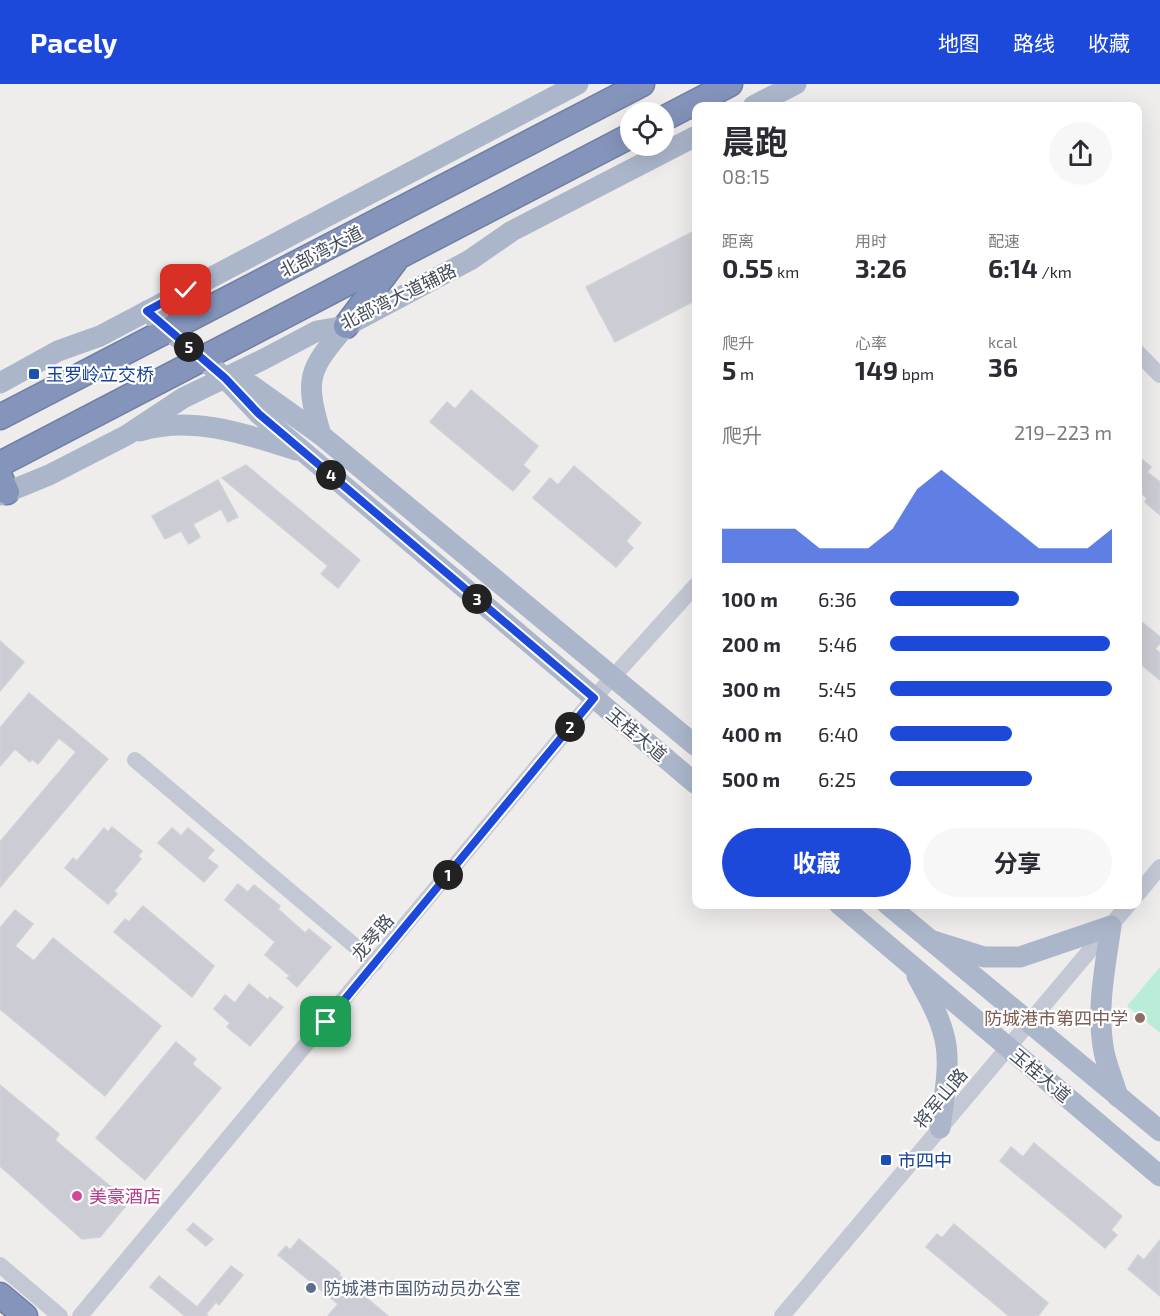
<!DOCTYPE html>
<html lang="zh">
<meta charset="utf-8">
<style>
:root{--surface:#fff;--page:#f7f7f7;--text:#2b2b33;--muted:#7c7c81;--accent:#1c49d9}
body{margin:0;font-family:"Exo 2","Noto Sans SC",sans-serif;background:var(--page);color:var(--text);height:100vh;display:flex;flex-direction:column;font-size:22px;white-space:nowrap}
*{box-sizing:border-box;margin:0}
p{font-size:20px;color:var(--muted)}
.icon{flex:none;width:33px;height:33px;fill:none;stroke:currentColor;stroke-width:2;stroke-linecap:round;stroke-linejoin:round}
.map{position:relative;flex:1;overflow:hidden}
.drawer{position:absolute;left:692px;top:18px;width:450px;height:807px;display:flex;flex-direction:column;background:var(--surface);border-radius:12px;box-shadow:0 6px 24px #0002}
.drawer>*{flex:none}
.tools{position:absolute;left:620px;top:18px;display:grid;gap:12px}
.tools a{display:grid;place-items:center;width:54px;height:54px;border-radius:50%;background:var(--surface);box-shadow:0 6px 24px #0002;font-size:30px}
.pin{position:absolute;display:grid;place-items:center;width:51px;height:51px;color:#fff;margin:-26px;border-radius:12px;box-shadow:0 3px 9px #0006}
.km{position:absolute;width:30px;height:30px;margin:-15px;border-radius:50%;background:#222;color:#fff;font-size:16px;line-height:30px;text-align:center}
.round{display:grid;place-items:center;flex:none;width:63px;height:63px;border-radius:32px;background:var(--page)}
.headline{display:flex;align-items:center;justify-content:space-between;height:102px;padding:0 30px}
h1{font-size:33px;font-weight:700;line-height:45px}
.metrics{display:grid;grid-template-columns:repeat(3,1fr);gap:9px;height:102px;padding:6px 30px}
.metrics div{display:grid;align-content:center}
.metrics b{font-size:26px;font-weight:700}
.metrics small{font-size:16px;font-weight:400}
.metrics p{font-size:16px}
.chart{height:168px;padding:12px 30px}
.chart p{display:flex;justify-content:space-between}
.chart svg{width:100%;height:108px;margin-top:6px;fill:var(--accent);opacity:.7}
.action{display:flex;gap:12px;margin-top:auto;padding:12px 30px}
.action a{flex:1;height:69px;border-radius:36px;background:var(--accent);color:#fff;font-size:24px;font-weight:700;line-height:69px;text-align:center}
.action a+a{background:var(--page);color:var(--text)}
ul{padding:0 30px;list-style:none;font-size:20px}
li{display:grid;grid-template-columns:96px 72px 1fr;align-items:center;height:45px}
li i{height:15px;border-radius:8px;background:var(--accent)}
header{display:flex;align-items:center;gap:36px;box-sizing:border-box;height:84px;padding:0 30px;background:var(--accent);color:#fff}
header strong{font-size:28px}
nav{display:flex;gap:33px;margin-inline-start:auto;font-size:21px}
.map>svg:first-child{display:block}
.green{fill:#baedd8}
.building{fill:#cccdd4;stroke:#d0d1d8;stroke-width:1.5}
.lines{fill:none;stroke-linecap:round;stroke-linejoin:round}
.highway-casing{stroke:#707fa6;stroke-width:27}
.minor{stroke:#c3c8d4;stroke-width:16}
.major{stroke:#acb6cb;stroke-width:21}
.highway{stroke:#8494bb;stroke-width:24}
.route-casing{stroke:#fff;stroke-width:12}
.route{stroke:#1c49d9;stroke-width:8}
.transit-dot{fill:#1a4fb4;stroke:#fff;stroke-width:2}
.education-dot{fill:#8d6e63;stroke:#fff;stroke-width:2}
.hotel-dot{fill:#d1479c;stroke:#fff;stroke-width:2}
.service-dot{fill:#5c6f8a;stroke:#fff;stroke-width:2}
.labels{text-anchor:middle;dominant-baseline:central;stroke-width:4.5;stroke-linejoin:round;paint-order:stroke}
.street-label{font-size:18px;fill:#454c59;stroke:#fff}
.transit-label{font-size:18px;fill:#164399;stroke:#fff;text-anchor:start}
.education-label{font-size:18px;fill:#785e54;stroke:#fff;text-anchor:end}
.hotel-label{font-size:18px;fill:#b23c85;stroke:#fff;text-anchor:start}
.service-label{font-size:18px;fill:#4e5e75;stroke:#fff;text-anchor:start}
</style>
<header>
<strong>Pacely</strong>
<nav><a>地图</a><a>路线</a><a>收藏</a></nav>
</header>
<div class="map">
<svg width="1160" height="1232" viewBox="0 0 1160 1232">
<rect width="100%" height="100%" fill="#efedec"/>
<polygon class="green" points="1160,883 1160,949 1127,922"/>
<g class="building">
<polygon points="696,146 696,216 615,258 586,203"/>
<polygon points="471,306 538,362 523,381 530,387 513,407 430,338 447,318 455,325"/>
<polygon points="1137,371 1151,383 1147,388 1160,398 1160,431 1145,418 1147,414 1137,406"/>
<polygon points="246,381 360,476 338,504 321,490 328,482 222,394"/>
<polygon points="574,382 641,439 626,457 633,464 616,483 533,414 550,394 558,401"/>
<polygon points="218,396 238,433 228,438 221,425 193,440 200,453 189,460 181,447 165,455 152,432"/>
<polygon points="1137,534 1160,553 1160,559 1155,565 1160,569 1160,596 1137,577"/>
<polygon points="0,557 24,578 0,607"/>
<polygon points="29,609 108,675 0,803 0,758 76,668 59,654 38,680 32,675 30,678 15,665 0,682 0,644"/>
<polygon points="112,743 142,767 138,772 141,775 114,807 117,810 108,820 65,784 73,774 77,777 104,744 108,748"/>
<polygon points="172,744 181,752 188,744 214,766 207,774 218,782 204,798 158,759"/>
<polygon points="238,800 248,808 254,801 280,822 278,825 305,849 309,845 331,863 297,903 287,894 290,892 265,871 275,858 225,816"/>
<polygon points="143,822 214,882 192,913 114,848 125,835 129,838"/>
<polygon points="15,826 33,840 15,862 34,877 53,854 161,942 105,1012 0,925 0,844"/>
<polygon points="249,900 268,916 270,913 283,923 250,962 227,943 230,939 214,925 225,911 235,919"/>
<polygon points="176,958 196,975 192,980 221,1004 145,1096 96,1054"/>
<polygon points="0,1001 59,1050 55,1056 129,1118 100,1153 82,1155 0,1082"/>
<polygon points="1034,1059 1122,1132 1111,1146 1117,1151 1105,1164 1000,1077 1011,1063 1023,1073"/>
<polygon points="193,1139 213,1155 206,1162 187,1146"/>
<polygon points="954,1140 1048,1219 1038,1232 1009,1232 926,1163 937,1150 942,1154"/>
<polygon points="299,1155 340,1189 339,1191 388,1232 328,1232 338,1220 278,1171 286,1162 290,1166"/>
<polygon points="1160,1156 1160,1212 1128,1185 1138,1171 1144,1176"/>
<polygon points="231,1182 243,1191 219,1221 216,1218 206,1230 208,1232 185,1232 150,1203 159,1192 197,1223"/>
</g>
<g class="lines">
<defs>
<g id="highway">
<polyline points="663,35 730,0"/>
<polyline points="346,242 395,177"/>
<polyline points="0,333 642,0"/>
<polyline points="0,380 630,52"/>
<polyline points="0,393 7,408"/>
<polyline points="0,1211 25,1232"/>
</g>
</defs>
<use href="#highway" class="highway-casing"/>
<g class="minor">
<polyline points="1137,268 1160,291"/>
<polyline points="135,676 375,879"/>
<polyline points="1137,811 1160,783"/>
<polyline points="0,1181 60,1232"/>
<polyline points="80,1232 594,614 696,501"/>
<polyline points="782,1232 1129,820"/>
</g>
<g class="major">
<polyline points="753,22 796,0"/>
<polyline points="147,227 225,294 259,330 696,700"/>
<polyline points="226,294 251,301 321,351 696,662"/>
<polyline points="0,299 58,267 100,252 578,0"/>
<path d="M140 347C192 331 246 350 296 366"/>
<path d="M321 351C304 294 308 286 346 242"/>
<polyline points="0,411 49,391 127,351 183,314 264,275 317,247 346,242 470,176 512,147 696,52"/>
<polyline points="839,820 1160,1092"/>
<polyline points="887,820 1160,1047"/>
<path d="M930 856 984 873H1020L1111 842C1105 884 1096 926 1104 968 1107 983 1114 998 1118 1013"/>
<path d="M917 892C929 914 942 936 946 961 950 987 943 1018 940 1044"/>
</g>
<use href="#highway" class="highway"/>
</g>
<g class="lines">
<defs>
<polyline id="route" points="186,206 147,227 225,294 259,330 594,614 326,938"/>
</defs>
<use href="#route" class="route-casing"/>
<use href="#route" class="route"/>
</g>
<g class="transit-dot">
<rect x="28" y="284" width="12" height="12" rx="3"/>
<rect x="880" y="1070" width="12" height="12" rx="3"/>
</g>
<circle class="education-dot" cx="1140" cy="934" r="6"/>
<circle class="hotel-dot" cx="77" cy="1112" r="6"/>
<circle class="service-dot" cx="311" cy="1204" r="6"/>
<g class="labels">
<g class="street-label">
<text transform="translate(321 167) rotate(-27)">北部湾大道</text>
<text transform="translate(398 212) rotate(-26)">北部湾大道辅路</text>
<text transform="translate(637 650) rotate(40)">玉桂大道</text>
<text transform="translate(372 853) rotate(-50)">龙琴路</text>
<text transform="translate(1041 991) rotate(40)">玉桂大道</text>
<text transform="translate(940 1014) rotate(-50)">将军山路</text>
</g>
<g class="transit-label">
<text x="46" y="290">玉罗岭立交桥</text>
<text x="898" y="1076">市四中</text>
</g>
<g class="education-label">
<text x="1128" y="934">防城港市第四中学</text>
</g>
<g class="hotel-label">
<text x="89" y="1112">美豪酒店</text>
</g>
<g class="service-label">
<text x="323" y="1204">防城港市国防动员办公室</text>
</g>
</g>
</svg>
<div class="tools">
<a><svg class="icon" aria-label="locate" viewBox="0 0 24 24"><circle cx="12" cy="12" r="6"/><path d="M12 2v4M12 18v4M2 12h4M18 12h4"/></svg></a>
</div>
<div class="pin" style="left:326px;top:938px;background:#1e9e55"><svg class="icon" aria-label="arrive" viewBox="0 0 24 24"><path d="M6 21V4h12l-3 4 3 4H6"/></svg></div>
<div class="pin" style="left:186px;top:206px;background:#d93025"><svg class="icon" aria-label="check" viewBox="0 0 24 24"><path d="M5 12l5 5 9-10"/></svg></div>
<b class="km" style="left:448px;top:791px">1</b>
<b class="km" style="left:570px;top:643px">2</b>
<b class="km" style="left:477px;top:515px">3</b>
<b class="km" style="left:331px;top:391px">4</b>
<b class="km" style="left:189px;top:263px">5</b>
<section class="drawer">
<div class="headline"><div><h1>晨跑</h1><p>08:15</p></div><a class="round"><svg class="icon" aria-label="share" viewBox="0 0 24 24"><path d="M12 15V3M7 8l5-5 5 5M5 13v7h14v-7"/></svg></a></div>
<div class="metrics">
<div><p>距离</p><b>0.55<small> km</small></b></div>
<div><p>用时</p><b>3:26</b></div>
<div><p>配速</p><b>6:14<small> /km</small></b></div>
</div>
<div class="metrics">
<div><p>爬升</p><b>5<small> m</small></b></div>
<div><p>心率</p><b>149<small> bpm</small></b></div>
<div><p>kcal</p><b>36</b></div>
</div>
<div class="chart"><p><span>爬升</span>219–223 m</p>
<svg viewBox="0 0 160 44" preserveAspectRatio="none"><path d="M0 44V30L10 30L20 30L30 30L40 38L50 38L60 38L70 30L80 14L90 6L100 14L110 22L120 30L130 38L140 38L150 38L160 30V44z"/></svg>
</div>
<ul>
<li><b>100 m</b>6:36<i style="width:58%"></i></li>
<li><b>200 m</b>5:46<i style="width:99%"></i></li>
<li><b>300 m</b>5:45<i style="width:100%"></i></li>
<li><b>400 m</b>6:40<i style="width:55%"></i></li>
<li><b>500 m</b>6:25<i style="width:64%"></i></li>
</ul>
<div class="action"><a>收藏</a><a>分享</a></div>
</section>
</div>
